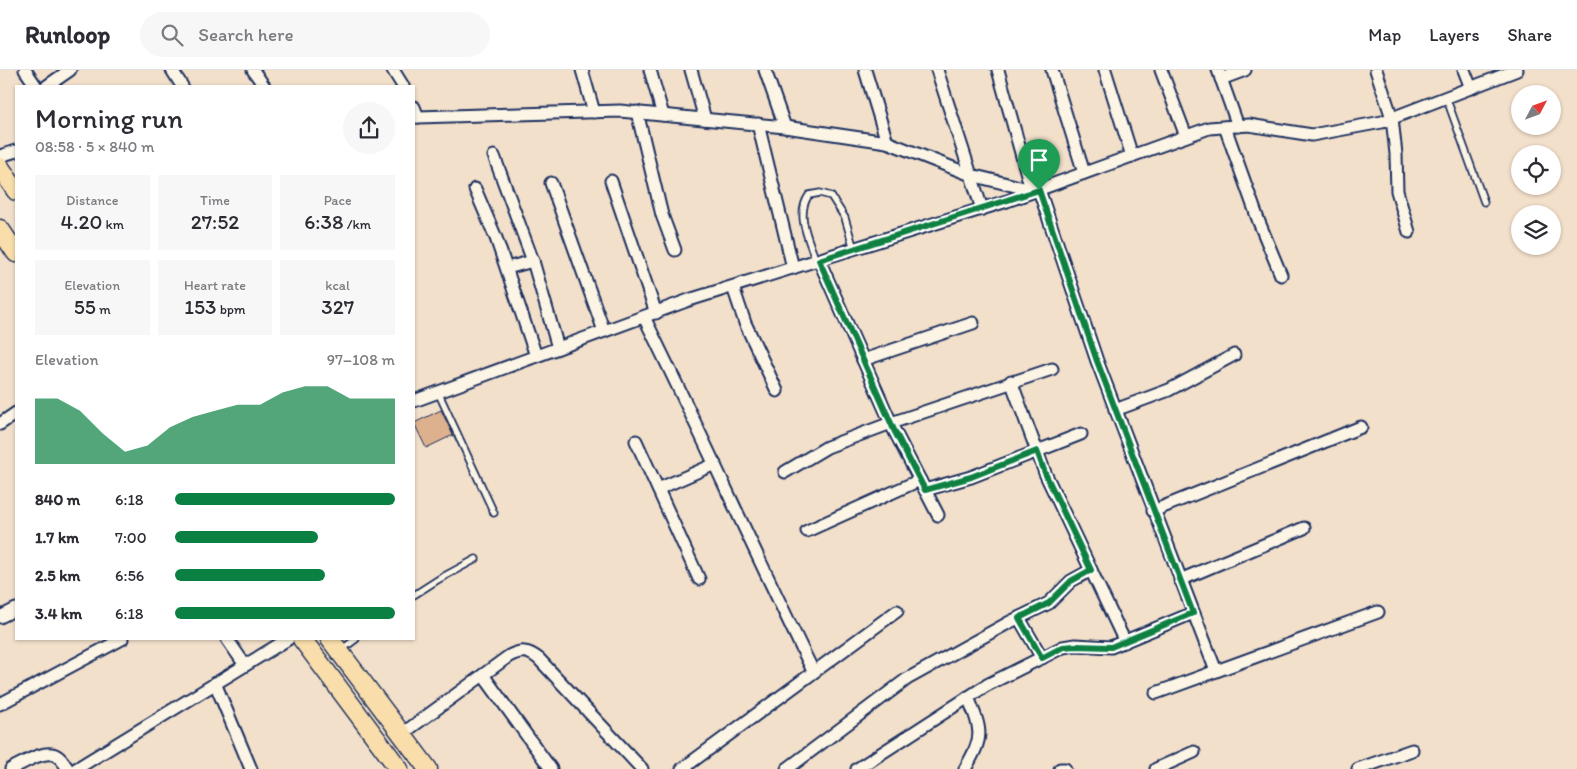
<!DOCTYPE html>
<meta charset="utf-8">
<style>
:root{--surface:#fff;--page:#f7f7f7;--text:#2b2b33;--muted:#7c7c81;--line:#e1e1e2;--accent:#0b8043}
body{margin:0;font-family:Itim,sans-serif;background:var(--page);color:var(--text);height:100vh;display:flex;flex-direction:column;font-size:19px;white-space:nowrap}
*{box-sizing:border-box;margin:0}
p{font-size:16px;color:var(--muted)}
.icon{flex:none;width:28px;height:28px;fill:none;stroke:currentColor;stroke-width:2;stroke-linecap:round;stroke-linejoin:round}
.map{position:relative;flex:1;overflow:hidden}
.drawer{position:absolute;left:15px;top:15px;width:400px;height:555px;display:flex;flex-direction:column;background:var(--surface);border-radius:0px;box-shadow:0 1px 4px #0004}
.drawer>*{flex:none}
.needle{width:32px;rotate:49deg}
.buttons{position:absolute;left:1511px;top:15px;display:grid;gap:10px}
.buttons a{display:grid;place-items:center;width:50px;height:50px;border-radius:50%;background:var(--surface);box-shadow:0 1px 4px #0004;font-size:25px}
.pin{position:absolute;display:grid;place-items:center;width:42px;height:42px;color:#fff;margin:-51px -21px;border-radius:50% 50% 50% 0;rotate:-45deg;box-shadow:0 0 5px #0007}
.pin .icon{rotate:45deg}
.round{display:grid;place-items:center;flex:none;width:52px;height:52px;border-radius:26px;background:var(--page)}
.head{display:flex;align-items:center;justify-content:space-between;height:85px;padding:0 20px}
h1{font-size:28px;font-weight:600;line-height:38px}
.figures{display:grid;grid-template-columns:repeat(3,1fr);gap:8px;height:85px;padding:5px 20px}
.figures div{display:grid;align-content:center;border-radius:0px;background:var(--page);text-align:center}
.figures b{font-size:21px;font-weight:600}
.figures small{font-size:14px;font-weight:400}
.figures p{font-size:14px}
.chart{height:140px;padding:10px 20px}
.chart p{display:flex;justify-content:space-between}
.chart svg{width:100%;height:90px;margin-top:5px;fill:var(--accent);opacity:.7}
ul{padding:0 20px;list-style:none;font-size:16px}
li{display:grid;grid-template-columns:80px 60px 1fr;align-items:center;height:38px}
li i{height:12px;border-radius:6px;background:var(--accent)}
header{display:flex;align-items:center;gap:30px;box-sizing:border-box;height:70px;padding:0 25px;background:var(--surface);border-bottom:1px solid var(--line)}
header strong{font-size:24px}
nav{display:flex;gap:28px;margin-inline-start:auto;font-size:18px}
.search{width:350px;height:45px;background:var(--page);display:flex;align-items:center;gap:12px;box-sizing:border-box;padding:0 18px;border-radius:28px;color:var(--muted);font-size:19px}
.map>svg:first-child{display:block}
.building{fill:#ddb08e;stroke:#1b2f5e}
.lines{fill:none;stroke-linecap:round;stroke-linejoin:round}
.service-casing{stroke:#1b2f5e;stroke-width:9}
.minor-casing{stroke:#1b2f5e;stroke-width:15}
.primary-casing{stroke:#1b2f5e;stroke-width:21}
.service{stroke:#fcf5e5;stroke-width:5.5}
.minor{stroke:#fcf5e5;stroke-width:11}
.primary{stroke:#f9deab;stroke-width:18}
.route-casing{stroke:#fff;stroke-width:10}
.route{stroke:#0b8043;stroke-width:6}
</style>
<header>
<strong>Runloop</strong>
<div class="search"><svg class="icon" aria-label="search" viewBox="0 0 24 24"><circle cx="10" cy="10" r="6"/><path d="M15 15l6 6"/></svg>Search here</div>
<nav><a>Map</a><a>Layers</a><a>Share</a></nav>
</header>
<div class="map">
<svg width="1577" height="699" viewBox="0 0 1577 699">
<rect width="100%" height="100%" fill="#f3e0cb"/>
<filter id="ink" filterUnits="userSpaceOnUse"><feTurbulence type="fractalNoise" baseFrequency=".02" numOctaves="2"/><feDisplacementMap in="SourceGraphic" scale="10" xChannelSelector="R" yChannelSelector="G"/><feConvolveMatrix kernelMatrix="1 2 1 2 8 2 1 2 1" color-interpolation-filters="sRGB"/></filter>
<g filter="url(#ink)">
<polygon class="building" points="441,340 453,365 426,378 414,353"/>
<g class="lines">
<defs>
<g id="service">
<polyline points="1446,27 1484,132"/>
<path d="M816 191C809 170 795 145 809 125L820 123 831 126 845 148 854 179"/>
<polyline points="438,322 494,443"/>
<polyline points="414,525 439,509 476,489"/>
<polyline points="341,580 356,569"/>
</g>
<g id="minor">
<polyline points="25,0 36,16"/>
<polyline points="172,0 182,16"/>
<polyline points="253,0 264,16"/>
<polyline points="393,0 403,16"/>
<polyline points="582,0 594,42"/>
<polyline points="650,0 663,45"/>
<polyline points="691,0 705,49"/>
<polyline points="865,0 887,72 971,105 1036,121"/>
<polyline points="937,0 982,139"/>
<polyline points="998,0 1031,119"/>
<polyline points="1052,0 1084,103"/>
<polyline points="1105,0 1132,86"/>
<polyline points="1161,0 1186,66"/>
<polyline points="1218,0 1238,56"/>
<polyline points="1376,0 1392,48 1396,84 1397,121 1409,162"/>
<polyline points="1464,0 1471,18"/>
<polyline points="1221,9 1245,0"/>
<polyline points="47,16 70,0"/>
<polyline points="414,37 418,47 414,47"/>
<polyline points="637,42 662,145 675,180"/>
<polyline points="418,47 620,41 785,57 765,0"/>
<polyline points="758,54 793,198"/>
<polyline points="785,57 887,72"/>
<polyline points="1225,57 1259,152 1281,205"/>
<polyline points="0,86 16,81"/>
<polyline points="494,86 533,191 558,278"/>
<polyline points="611,111 656,243"/>
<polyline points="551,113 604,261"/>
<polyline points="475,119 496,168 536,286"/>
<polyline points="1039,120 1097,291 1216,601"/>
<polyline points="819,190 894,360 938,445"/>
<polyline points="507,198 533,191"/>
<polyline points="733,217 745,253 777,321"/>
<path d="M644 247C702 364 755 484 813 601"/>
<polyline points="863,290 973,253"/>
<polyline points="1011,311 1045,403 1125,572"/>
<polyline points="414,331 689,230 1007,131 1209,58 1249,55 1312,65 1382,52 1517,0"/>
<polyline points="1115,340 1169,320 1234,285"/>
<polyline points="0,354 16,343"/>
<polyline points="636,371 699,509"/>
<polyline points="785,402 827,377 891,353 1052,299"/>
<polyline points="658,419 715,394"/>
<polyline points="925,420 971,407 1081,364"/>
<polyline points="1153,441 1361,357"/>
<polyline points="807,461 920,410"/>
<polyline points="1180,510 1304,458"/>
<polyline points="0,547 16,539"/>
<polyline points="1019,548 1042,588"/>
<polyline points="227,569 245,595"/>
<polyline points="483,605 551,699"/>
<polyline points="215,613 251,699"/>
<polyline points="1156,623 1378,542"/>
<polyline points="0,634 122,569"/>
<path d="M402 664 509 586C521 580 528 580 539 589L642 699"/>
<path d="M11 699C22 694 45 678 57 686 62 689 65 695 68 699"/>
<polyline points="76,699 288,569"/>
<polyline points="682,699 897,541"/>
<polyline points="787,699 907,609 1008,553 1049,533 1071,511 1091,500"/>
<polyline points="857,699 987,615 1063,577 1075,575 1111,577 1193,543"/>
<path d="M965 699C984 666 982 662 968 627"/>
<polyline points="1060,699 1065,699"/>
<polyline points="1156,699 1194,682"/>
<polyline points="1358,699 1412,680"/>
</g>
<g id="primary">
<polyline points="0,97 16,121"/>
<polyline points="0,159 16,183"/>
<polyline points="302,569 399,699"/>
<polyline points="330,569 428,699"/>
</g>
</defs>
<use href="#service" class="service-casing"/>
<use href="#minor" class="minor-casing"/>
<use href="#primary" class="primary-casing"/>
<use href="#service" class="service"/>
<use href="#minor" class="minor"/>
<use href="#primary" class="primary"/>
</g>
</g>
<g class="lines" filter="url(#ink)">
<defs>
<polygon id="route" points="1039,120 1097,291 1193,543 1111,577 1075,576 1063,577 1042,588 1019,548 1049,533 1071,511 1091,500 1045,403 1037,381 971,407 925,420 894,360 819,190"/>
</defs>
<use href="#route" class="route-casing"/>
<use href="#route" class="route"/>
</g>
</svg>
<div class="buttons">
<a><svg class="needle" viewBox="-14 -14 28 28"><path d="M0-13l5 13h-10z" fill="#e53935"/><path d="M0 13l5-13h-10z" fill="#7c7c81"/></svg></a>
<a><svg class="icon" aria-label="locate" viewBox="0 0 24 24"><circle cx="12" cy="12" r="6"/><path d="M12 2v4M12 18v4M2 12h4M18 12h4"/></svg></a>
<a><svg class="icon" aria-label="layers" viewBox="0 0 24 24"><path d="M12 4l9 5-9 5-9-5zM3 14l9 5 9-5"/></svg></a>
</div>
<div class="pin" style="left:1039px;top:120px;background:#1e9e55"><svg class="icon" aria-label="arrive" viewBox="0 0 24 24"><path d="M6 21V4h12l-3 4 3 4H6"/></svg></div>
<section class="drawer">
<div class="head"><div><h1>Morning run</h1><p>08:58 · 5 × 840 m</p></div><a class="round"><svg class="icon" aria-label="share" viewBox="0 0 24 24"><path d="M12 15V3M7 8l5-5 5 5M5 13v7h14v-7"/></svg></a></div>
<div class="figures">
<div><p>Distance</p><b>4.20<small> km</small></b></div>
<div><p>Time</p><b>27:52</b></div>
<div><p>Pace</p><b>6:38<small> /km</small></b></div>
</div>
<div class="figures">
<div><p>Elevation</p><b>55<small> m</small></b></div>
<div><p>Heart rate</p><b>153<small> bpm</small></b></div>
<div><p>kcal</p><b>327</b></div>
</div>
<div class="chart"><p><span>Elevation</span>97–108 m</p>
<svg viewBox="0 0 160 44" preserveAspectRatio="none"><path d="M0 44V12L10 12L20 18L30 29L40 38L50 35L60 26L70 21L80 18L90 15L100 15L110 9L120 6L130 6L140 12L150 12L160 12V44z"/></svg>
</div>
<ul>
<li><b>840 m</b>6:18<i style="width:100%"></i></li>
<li><b>1.7 km</b>7:00<i style="width:65%"></i></li>
<li><b>2.5 km</b>6:56<i style="width:68%"></i></li>
<li><b>3.4 km</b>6:18<i style="width:100%"></i></li>
</ul>
</section>
</div>
